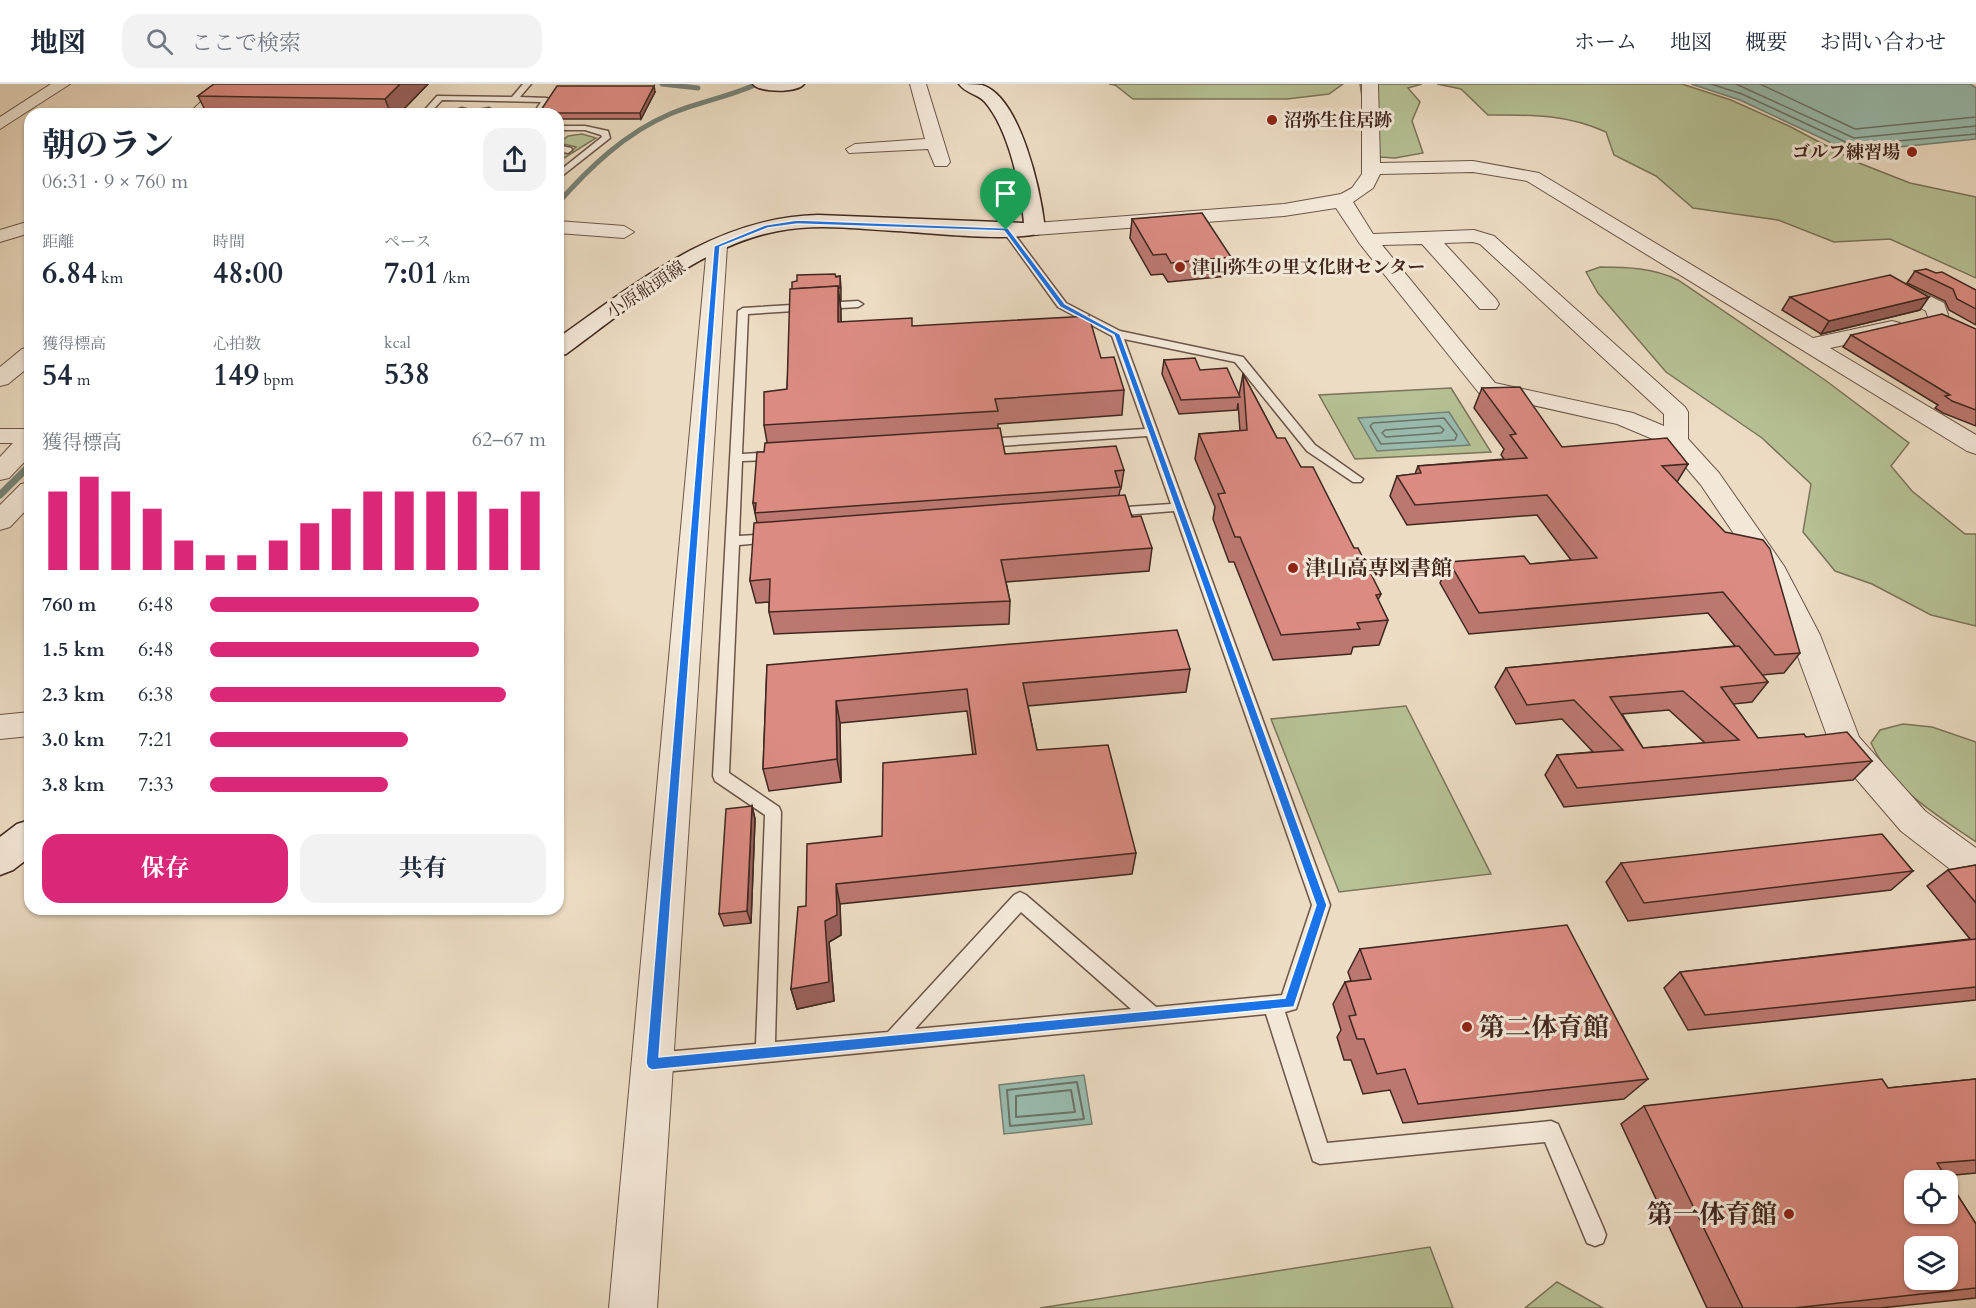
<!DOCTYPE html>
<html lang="ja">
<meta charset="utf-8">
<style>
:root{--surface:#fff;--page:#f2f2f3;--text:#1f2937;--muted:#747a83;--line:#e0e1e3;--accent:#db2777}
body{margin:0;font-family:Cardo,"Noto Serif JP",serif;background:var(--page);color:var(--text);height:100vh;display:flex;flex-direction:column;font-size:22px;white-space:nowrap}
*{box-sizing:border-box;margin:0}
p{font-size:20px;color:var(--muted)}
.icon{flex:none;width:33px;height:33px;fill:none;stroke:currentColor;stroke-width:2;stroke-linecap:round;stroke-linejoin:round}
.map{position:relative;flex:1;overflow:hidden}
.side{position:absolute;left:24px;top:24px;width:540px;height:807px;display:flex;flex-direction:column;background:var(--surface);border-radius:18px;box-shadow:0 2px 4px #0004}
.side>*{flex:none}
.fabs{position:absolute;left:1904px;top:1086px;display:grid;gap:12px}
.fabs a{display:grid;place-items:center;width:54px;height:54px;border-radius:12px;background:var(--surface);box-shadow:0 2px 4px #0004;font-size:30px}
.pin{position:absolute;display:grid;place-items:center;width:51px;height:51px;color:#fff;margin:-62px -26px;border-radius:50% 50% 50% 0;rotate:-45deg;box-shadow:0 0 6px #0007}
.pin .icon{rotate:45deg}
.round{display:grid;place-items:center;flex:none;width:63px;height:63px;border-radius:18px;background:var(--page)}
.head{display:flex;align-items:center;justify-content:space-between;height:102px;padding:0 18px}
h1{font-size:33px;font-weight:700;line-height:45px}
.figures{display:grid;grid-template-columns:repeat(3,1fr);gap:9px;height:102px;padding:6px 18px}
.figures div{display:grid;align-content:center}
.figures b{font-size:30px;font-weight:700}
.figures small{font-size:16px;font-weight:400}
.figures p{font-size:16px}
.chart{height:168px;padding:12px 18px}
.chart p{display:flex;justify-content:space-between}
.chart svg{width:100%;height:108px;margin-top:6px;stroke:var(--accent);stroke-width:6}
.action{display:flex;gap:12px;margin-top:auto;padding:12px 18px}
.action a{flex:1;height:69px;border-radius:18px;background:var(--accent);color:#fff;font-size:24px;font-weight:700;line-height:69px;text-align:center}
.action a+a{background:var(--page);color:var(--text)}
ul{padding:0 18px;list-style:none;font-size:20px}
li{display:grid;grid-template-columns:96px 72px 1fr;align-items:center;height:45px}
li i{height:15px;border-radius:8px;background:var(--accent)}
header{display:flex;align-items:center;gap:36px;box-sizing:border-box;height:84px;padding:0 30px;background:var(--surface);border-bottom:2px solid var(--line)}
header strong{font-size:28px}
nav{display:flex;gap:33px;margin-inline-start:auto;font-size:21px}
.search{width:420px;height:54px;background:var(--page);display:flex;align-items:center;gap:15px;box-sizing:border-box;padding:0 21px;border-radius:18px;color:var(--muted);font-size:22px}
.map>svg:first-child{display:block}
.green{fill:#b6c195;stroke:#7b745a;stroke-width:1.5}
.water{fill:#99bcaf;stroke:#758175;stroke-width:1.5}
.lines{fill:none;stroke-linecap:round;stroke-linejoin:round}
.shore-far1{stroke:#6c7267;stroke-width:1.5}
.shore{stroke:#6c7267;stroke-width:2}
.stream-far1{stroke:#758175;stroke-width:5}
.stream{stroke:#758175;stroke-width:7}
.lane-casing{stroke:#6b5548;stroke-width:3}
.street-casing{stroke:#6b5548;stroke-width:2}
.secondary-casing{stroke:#40281f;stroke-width:3}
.lane{fill:#f3e8d8;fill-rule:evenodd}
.street{fill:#f3e8d8;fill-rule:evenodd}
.secondary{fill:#f3e8d8;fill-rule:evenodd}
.wall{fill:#bc7870;stroke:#40281f;stroke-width:1.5;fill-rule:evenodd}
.shaded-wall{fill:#99615b;stroke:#40281f;stroke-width:1.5}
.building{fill:#db8b82;stroke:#40281f;stroke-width:1.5;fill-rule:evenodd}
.route{fill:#1a73e8;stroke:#fff;stroke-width:1.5;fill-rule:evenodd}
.poi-dot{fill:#8f2418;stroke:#f3e8d8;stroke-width:2}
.labels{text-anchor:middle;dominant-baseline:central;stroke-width:6;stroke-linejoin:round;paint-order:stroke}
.far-poi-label{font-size:18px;font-weight:bold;fill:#40281f;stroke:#f3e8d8;text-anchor:start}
.far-street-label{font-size:18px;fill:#40281f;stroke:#f3e8d8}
.poi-label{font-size:21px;font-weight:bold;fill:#40281f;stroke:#f3e8d8;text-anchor:start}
.near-poi-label{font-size:26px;font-weight:bold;fill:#40281f;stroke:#f3e8d8;text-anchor:start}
</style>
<header>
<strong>地図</strong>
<div class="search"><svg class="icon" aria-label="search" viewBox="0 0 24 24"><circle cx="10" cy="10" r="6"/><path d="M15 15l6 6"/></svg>ここで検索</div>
<nav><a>ホーム</a><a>地図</a><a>概要</a><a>お問い合わせ</a></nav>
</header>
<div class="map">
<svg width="1976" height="1224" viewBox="0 0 1976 1224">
<rect width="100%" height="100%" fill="#ecdcc3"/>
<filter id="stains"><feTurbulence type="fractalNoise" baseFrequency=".00333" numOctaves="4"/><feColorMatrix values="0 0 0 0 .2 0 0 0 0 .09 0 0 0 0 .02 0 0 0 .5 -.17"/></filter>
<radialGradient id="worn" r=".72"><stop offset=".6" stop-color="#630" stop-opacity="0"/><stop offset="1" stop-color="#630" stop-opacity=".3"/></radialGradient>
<g class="green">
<polygon points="1109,0 1343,0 1329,10 1287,15 1133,15 1115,1"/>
<polygon points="1360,0 1422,0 1408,4 1420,18 1412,37 1423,69 1395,74 1364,72 1381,41 1362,13"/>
<path d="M1437 0H1682L1731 16 1789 42 1859 79 1910 99 1976 113V194L1890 155 1834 158 1778 136 1693 124 1656 92 1614 71 1606 48C1566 30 1532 31 1488 31L1461 5Z"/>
<polygon points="582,50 596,54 558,78 558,68 569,69 576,63 559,59 568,52"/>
<path d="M1600 183C1627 183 1654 184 1678 196L1825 296 1909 359 1891 382 1912 407 1965 450H1976V542L1931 531 1872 500 1835 487 1803 448 1811 400 1762 354 1666 288 1598 209 1586 188Z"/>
<polygon points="1451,304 1491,368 1355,375 1319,311"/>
<polygon points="1406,622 1491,790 1339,808 1271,635"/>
<path d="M1903 640 1932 643 1976 658V758C1935 730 1892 705 1871 659L1880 646Z"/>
<polygon points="1430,1163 1453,1224 1040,1224"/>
<polygon points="1557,1198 1603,1224 1525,1224"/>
</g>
<g class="water">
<polygon points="1691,0 1970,0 1976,4 1976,55 1851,68 1740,16"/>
<polygon points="1449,328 1470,361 1377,367 1358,334"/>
<polygon points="1084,991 1092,1040 1004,1050 999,1001"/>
</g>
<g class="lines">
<g class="shore-far1">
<polyline points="1711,0 1742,10 1852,61 1976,50"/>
<polyline points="1736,0 1854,54 1976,42"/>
<polyline points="1760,0 1855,45 1976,33"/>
<polygon points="1444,334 1457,351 1455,356 1381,360 1370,342 1373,339"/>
<polygon points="1440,342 1444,346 1441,349 1386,353 1382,349 1385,346"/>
</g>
<g class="shore">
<polygon points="1077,998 1084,1035 1010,1042 1007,1006"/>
<polygon points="1071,1006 1075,1028 1016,1033 1016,1012"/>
</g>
<g class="stream-far1">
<polyline points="662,0 698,4"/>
<path d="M558 119C589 84 625 49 670 30 698 18 729 13 757 0"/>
</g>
<polyline class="stream" points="0,411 30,381"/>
<defs>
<g id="lane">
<polygon points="523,0 531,0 520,13 547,14 551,16 541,30 533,30 541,18 442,16 429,30 421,30 437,12 512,13"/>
<polygon points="462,24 473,27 489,24 499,30 444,30"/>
<polygon points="558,42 585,42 608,47 610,54 558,95 558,88 602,53 601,51 585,46 558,46"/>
<polygon points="558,61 571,64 572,66 568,69 558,67"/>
<path d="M1003 143H1009L1066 219 1120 247 1243 273 1315 361 1363 395 1361 398H1353L1307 367 1235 278 1124 255 1330 821 1298 919 1296 925 1285 928 1327 1059 1551 1037 1558 1040 1603 1143 1606 1151 1603 1159 1595 1162 1587 1159 1545 1058 1320 1080 1313 1077 1266 930 653 989 646 986 643 979 646 972 653 969 756 960 765 731 715 697 713 692 738 227 743 224 858 217 863 220 858 223 748 230 742 370 775 368 781 372 775 376 742 377 739 452 774 450 781 454 774 458 739 461 729 689 779 723 781 728 775 958 888 948 1014 811 1020 808 1026 811 1156 923 1282 911 1312 821 1174 427 1112 432 1106 428 1112 424 1171 420 1147 352 984 363 978 359 984 355 1145 345 1112 252 1058 223 1003 147ZM1021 828 1131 925 915 945Z"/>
</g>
<g id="street">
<polygon points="51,0 70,0 0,45 0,33"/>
<polygon points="220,0 238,0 206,30 188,30"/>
<polygon points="910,0 926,0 950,78 947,82 935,82 928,65 849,69 846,65 855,60 925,55"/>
<path d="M1362 0H1378L1380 79 1473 77 1539 89 1813 254 1892 237 1900 239 1903 244 1900 249 1830 264 1976 351V370L1967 367 1527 97 1473 88 1380 90 1373 104 1353 118 1373 150 1474 146 1494 152 1685 323 1688 328V355L1719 389 1784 482 1820 551 1859 653 1925 727 1976 764V799L1963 795 1901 747 1833 668 1790 551 1757 484 1701 401 1667 361 1617 340 1479 309 1360 160 1336 124 1284 132 1035 151 1025 145 1035 139 1284 120 1341 110 1352 104 1362 90ZM1473 158 1480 160 1664 330V342L1633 329 1495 299 1382 161 1422 160 1480 225H1496L1499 220 1496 215 1444 159Z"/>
<polygon points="30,137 30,149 0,158 0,146"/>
<polygon points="558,137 624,142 634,148 624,154 558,149"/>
<polygon points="717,156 724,158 727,162 657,1224 609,1224 707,162 710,158"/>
<polygon points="1889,192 1944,219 1948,231 1945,236 1929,236 1926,227 1882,202 1879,198 1882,194"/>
<polygon points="30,263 30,282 8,300 0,302 0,283 22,265"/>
<polygon points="0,345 30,345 30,372 9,394 0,396 0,373 13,359 0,359"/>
<polygon points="30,398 30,422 10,443 0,446 0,421 21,400"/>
<polygon points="30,628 30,652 0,655 0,631"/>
</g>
<g id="secondary">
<path d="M753 0H804C797 9 760 9 753 0Z"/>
<path d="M959 0C966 0 975 0 982 1 1021 13 1041 109 1045 145L1042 149C1007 158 935 149 896 147 857 145 817 139 778 147 701 161 628 225 566 270L558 272V254C637 198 717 133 818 131L1024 139C1021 104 1009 46 985 18 978 10 965 9 959 0Z"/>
<polygon points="30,736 30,773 13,786 0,791 0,753 17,740"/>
</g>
</defs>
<use href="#lane" class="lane-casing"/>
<use href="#street" class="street-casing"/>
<use href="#secondary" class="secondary-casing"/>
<use href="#lane" class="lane"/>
<use href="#street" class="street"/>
<use href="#secondary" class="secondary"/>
</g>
<g class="wall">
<polygon points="214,0 428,0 399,30 207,30 198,12"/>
<polygon points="655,8 641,35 558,35 558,30 540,30 539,29"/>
<polygon points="1132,135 1231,173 1228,192 1168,198 1163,190 1151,191 1130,154"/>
<polygon points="1915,187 1936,189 1976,206 1976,241 1949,226 1945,217 1907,199"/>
<polygon points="840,192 841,204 841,216 840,216 841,238 912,242 1101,274 1124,306 1122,331 998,340 998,345 1005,370 1124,386 1121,405 1120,406 1119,411 1152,464 1149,487 1006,498 1010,517 1009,540 774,550 769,528 769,518 756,519 750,497 757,439 753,419 767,358 764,341 787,305 792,205 797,197"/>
<polygon points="1790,213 1920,226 1821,250 1782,226"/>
<polygon points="1976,245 1976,342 1943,329 1935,324 1938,321 1843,263 1851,251"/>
<polygon points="1164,276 1200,286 1239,311 1243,290 1277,354 1301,383 1354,464 1381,510 1378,516 1388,536 1379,561 1353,563 1351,570 1273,576 1234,478 1229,478 1213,435 1215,423 1195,375 1199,350 1240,347 1238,319 1237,326 1179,330 1162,290"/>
<path d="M1482 304 1562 363 1688 380 1677 398 1800 569 1784 589 1762 591 1768 598 1752 618 1733 620 1758 654 1806 653 1872 677 1853 696 1564 723 1545 691 1557 671 1593 668 1562 635 1516 640 1495 603 1506 584 1735 562 1708 529 1469 550 1440 499 1449 478 1530 480 1571 476 1537 431 1407 441 1390 412 1397 392 1415 390 1418 382 1504 375 1501 371 1504 365 1474 324ZM1669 626 1705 659 1643 664 1622 630Z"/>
<polygon points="767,581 1190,585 1186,608 1028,622 1037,666 1136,769 1132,790 840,820 841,851 829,858 834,917 797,925 791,905 806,822 882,752 973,671 967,627 840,639 841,698 769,707 763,685"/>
<polygon points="752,722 755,735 751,839 724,842 719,830"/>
<polygon points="1621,779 1913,787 1891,806 1628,837 1606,798"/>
<polygon points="1976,781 1976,916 1688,946 1664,904 1680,888 1970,855 1927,802 1948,786"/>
<polygon points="1360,865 1648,995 1624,1015 1403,1039 1390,1006 1363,1010 1351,976 1344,976 1337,953 1341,946 1333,920 1345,898 1351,897 1348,888"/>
<polygon points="1976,995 1976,1089 1945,1092 1976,1140 1976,1214 1880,1224 1707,1224 1621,1040 1644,1022 1888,1004"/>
</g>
<g class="shaded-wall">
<polygon points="400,0 428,0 399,30 391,30 385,15"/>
<polygon points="654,2 655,8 641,35 640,29"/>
<polygon points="838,202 841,226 841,263 838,238"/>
<polygon points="1929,213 1920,226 1821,250 1829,237"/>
<polygon points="836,617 840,639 841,698 837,675"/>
<polygon points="752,722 755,735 751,839 747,827"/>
<polygon points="836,800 840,820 841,851 829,858 834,917 797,925 791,905 825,837"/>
</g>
<g class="building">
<polygon points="214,0 400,0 385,15 198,12"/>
<polygon points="557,2 654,2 640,29 539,29"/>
<polygon points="1202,129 1231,173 1171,179 1166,170 1153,171 1132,135"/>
<polygon points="1926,185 1936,189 1942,188 1976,206 1976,225 1957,215 1953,205 1915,187"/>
<polygon points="835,190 836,193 840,192 840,204 838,204 838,202 792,205 792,198 797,197 797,191"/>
<polygon points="1890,191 1929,213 1829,237 1790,213"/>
<polygon points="838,202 838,238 912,234 912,242 1089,232 1101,274 1114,273 1124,306 995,315 998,327 764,341 764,308 787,305 790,205"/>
<polygon points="1942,230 1976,245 1976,326 1952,317 1945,312 1950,311 1851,251"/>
<polygon points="1195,274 1200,286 1227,284 1240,313 1181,316 1164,276"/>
<polygon points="1243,290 1277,354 1285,354 1301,383 1313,383 1354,464 1358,464 1381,510 1376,511 1388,536 1357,539 1360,545 1281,551 1240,453 1235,453 1218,410 1225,409 1199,350 1247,346"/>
<polygon points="1520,303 1562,363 1667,354 1688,380 1662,382 1725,448 1763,456 1770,465 1800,569 1775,571 1723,508 1479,529 1449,478 1524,472 1530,480 1597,474 1547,411 1415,421 1397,392 1421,389 1418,382 1527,374 1510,351 1516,350 1482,304"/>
<polygon points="1000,344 1005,370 1116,362 1124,386 1115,387 1120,403 755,429 756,419 753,419 757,368 764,368 765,359"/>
<polygon points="1125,411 1132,433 1141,432 1152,464 1001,476 1010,517 769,528 770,495 750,497 754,439"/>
<polygon points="1177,546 1190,585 1023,599 1037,666 1108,661 1136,769 836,800 837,831 825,837 829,898 791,905 798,823 806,822 807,760 882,752 883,679 976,670 967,605 836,617 837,675 763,685 767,581"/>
<path d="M1739 562 1768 598 1721 603 1758 654 1804 650 1806 653 1847 648 1872 677 1577 704 1557 671 1623 666 1574 616 1527 621 1506 584ZM1683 607 1739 656 1643 664 1610 613Z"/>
<polygon points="752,722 747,827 719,830 726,725"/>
<polygon points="1882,750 1913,787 1644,819 1621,779"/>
<polygon points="1976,781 1976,819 1948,786"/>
<polygon points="1567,841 1648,995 1418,1020 1405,985 1377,990 1364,955 1357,955 1349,932 1356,931 1345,898 1371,895 1360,865"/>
<polygon points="1976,855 1976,903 1705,931 1680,888"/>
<path d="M1882 995 1888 1004 1976 995V1076L1937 1079 1976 1140V1204L1794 1224H1743L1644 1022ZM1914 1096H1947V1130H1914ZM1914 1162H1947V1196H1914Z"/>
</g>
<path class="route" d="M797 136 1008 144 1065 220 1120 250 1327 821 1294 923 652 986 648 984 646 979 714 162 765 141ZM797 140 1004 147 1060 223 1114 251 1316 821 1285 914 659 973 720 163 768 144Z"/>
<g class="poi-dot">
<circle cx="1272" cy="36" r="6"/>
<circle cx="1912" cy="68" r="6"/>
<circle cx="1180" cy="183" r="6"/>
<circle cx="1293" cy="484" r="6"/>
<circle cx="1467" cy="943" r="6"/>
<circle cx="1789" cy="1130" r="6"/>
</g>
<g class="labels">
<g class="far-poi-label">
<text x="1284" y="36">沼弥生住居跡</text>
<text x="1900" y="68" text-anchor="end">ゴルフ練習場</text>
<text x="1192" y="183">津山弥生の里文化財センター</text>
</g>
<g class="far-street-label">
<text transform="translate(646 206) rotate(-33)">小原船頭線</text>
</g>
<g class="poi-label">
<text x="1305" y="484">津山高専図書館</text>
</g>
<g class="near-poi-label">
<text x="1479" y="943">第二体育館</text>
<text x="1777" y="1130" text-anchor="end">第一体育館</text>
</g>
</g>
<rect width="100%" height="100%" filter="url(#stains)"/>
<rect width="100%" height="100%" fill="url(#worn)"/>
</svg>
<div class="fabs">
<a><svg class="icon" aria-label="locate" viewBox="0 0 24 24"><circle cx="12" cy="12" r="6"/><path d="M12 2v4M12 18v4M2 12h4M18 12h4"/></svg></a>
<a><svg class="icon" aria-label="layers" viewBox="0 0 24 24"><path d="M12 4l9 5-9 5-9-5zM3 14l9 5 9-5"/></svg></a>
</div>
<div class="pin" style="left:1006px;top:146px;background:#1e9e55"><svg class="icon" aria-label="arrive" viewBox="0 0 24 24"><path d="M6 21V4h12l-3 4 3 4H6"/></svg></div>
<section class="side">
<div class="head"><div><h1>朝のラン</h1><p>06:31 · 9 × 760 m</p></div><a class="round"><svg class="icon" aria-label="share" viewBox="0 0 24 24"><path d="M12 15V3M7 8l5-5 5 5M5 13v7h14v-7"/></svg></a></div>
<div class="figures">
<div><p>距離</p><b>6.84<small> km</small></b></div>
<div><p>時間</p><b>48:00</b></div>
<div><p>ペース</p><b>7:01<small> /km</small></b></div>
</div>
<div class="figures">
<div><p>獲得標高</p><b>54<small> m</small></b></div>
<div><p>心拍数</p><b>149<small> bpm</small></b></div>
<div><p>kcal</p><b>538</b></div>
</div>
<div class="chart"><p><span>獲得標高</span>62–67 m</p>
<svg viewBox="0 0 160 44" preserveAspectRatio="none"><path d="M5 44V12M15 44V6M25 44V12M35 44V19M45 44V32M55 44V38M65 44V38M75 44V32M85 44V25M95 44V19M105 44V12M115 44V12M125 44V12M135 44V12M145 44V19M155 44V12"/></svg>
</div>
<ul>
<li><b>760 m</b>6:48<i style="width:80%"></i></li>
<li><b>1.5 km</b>6:48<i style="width:80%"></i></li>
<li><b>2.3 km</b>6:38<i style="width:88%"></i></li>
<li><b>3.0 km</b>7:21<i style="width:59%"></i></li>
<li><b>3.8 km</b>7:33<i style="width:53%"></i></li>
</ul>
<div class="action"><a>保存</a><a>共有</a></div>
</section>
</div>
